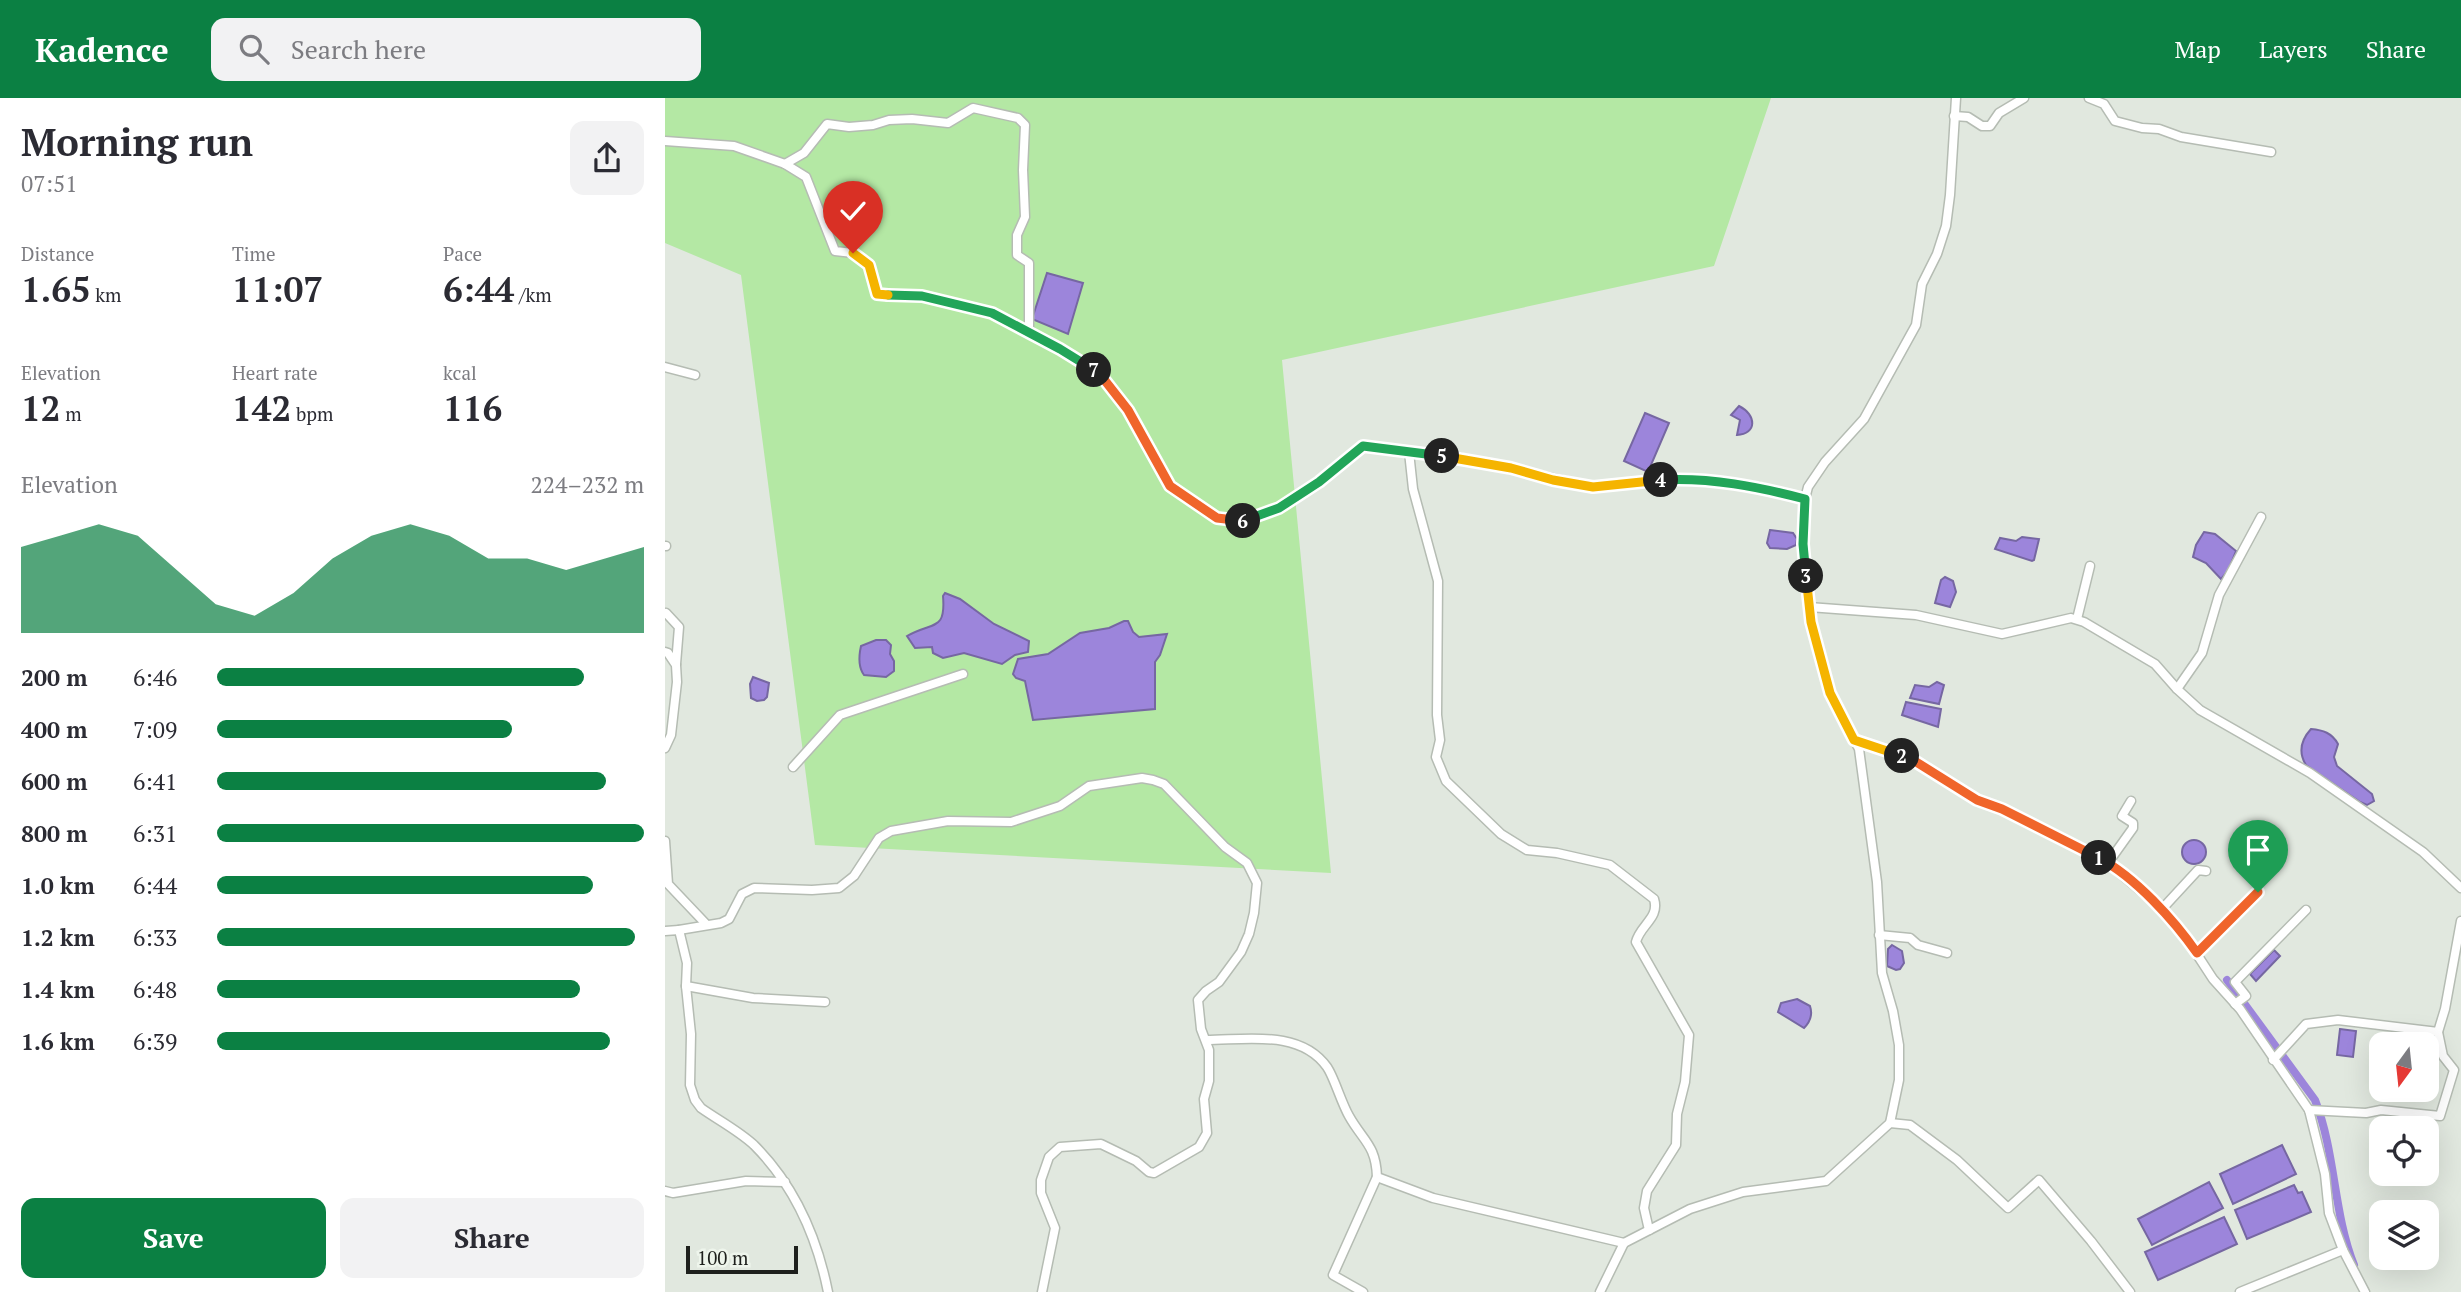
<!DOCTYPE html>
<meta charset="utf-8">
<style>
:root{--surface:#fff;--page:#f2f2f3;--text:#2b2b33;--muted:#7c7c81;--accent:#0b8043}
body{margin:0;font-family:"PT Serif",serif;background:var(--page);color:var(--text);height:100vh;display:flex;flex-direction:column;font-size:26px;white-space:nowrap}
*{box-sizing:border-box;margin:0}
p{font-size:23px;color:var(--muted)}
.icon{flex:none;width:38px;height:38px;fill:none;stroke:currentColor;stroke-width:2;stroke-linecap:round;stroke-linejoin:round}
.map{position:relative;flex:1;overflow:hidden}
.side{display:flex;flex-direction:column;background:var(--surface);width:665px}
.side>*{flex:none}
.needle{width:46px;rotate:195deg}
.controls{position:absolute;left:1704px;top:934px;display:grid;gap:14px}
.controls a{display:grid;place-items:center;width:70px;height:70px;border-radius:14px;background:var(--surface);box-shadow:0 7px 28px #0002;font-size:35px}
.scale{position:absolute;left:21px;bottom:18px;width:112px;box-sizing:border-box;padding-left:7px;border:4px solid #1e201d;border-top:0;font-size:19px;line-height:24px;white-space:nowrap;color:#1e201d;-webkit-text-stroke:5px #eef5ec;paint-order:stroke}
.pin{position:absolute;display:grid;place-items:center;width:60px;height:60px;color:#fff;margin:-72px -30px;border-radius:50% 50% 50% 0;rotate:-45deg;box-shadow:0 0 7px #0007}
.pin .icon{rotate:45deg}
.km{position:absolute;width:35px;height:35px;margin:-18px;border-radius:50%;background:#222;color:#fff;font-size:19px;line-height:35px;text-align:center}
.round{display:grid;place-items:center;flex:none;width:74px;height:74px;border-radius:14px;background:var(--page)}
.headline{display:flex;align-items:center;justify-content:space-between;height:119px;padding:0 21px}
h1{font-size:38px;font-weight:700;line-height:52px}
.figures{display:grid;grid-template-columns:repeat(3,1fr);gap:10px;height:119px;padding:7px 21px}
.figures div{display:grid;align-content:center}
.figures b{font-size:35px;font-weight:700}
.figures small{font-size:19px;font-weight:400}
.figures p{font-size:19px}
.chart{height:196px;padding:14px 21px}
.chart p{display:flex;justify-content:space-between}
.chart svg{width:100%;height:126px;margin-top:7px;fill:var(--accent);opacity:.7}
.primary-button{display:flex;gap:14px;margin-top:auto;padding:14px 21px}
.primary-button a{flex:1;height:80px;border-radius:14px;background:var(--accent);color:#fff;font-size:28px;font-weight:700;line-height:80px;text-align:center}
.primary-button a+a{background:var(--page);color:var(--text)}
ul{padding:0 21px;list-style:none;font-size:23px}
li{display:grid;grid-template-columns:112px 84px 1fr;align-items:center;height:52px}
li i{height:18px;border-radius:9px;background:var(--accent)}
header{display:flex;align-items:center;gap:42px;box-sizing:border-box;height:98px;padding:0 35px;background:var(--accent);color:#fff}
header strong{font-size:33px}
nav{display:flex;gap:38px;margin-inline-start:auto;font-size:24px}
.search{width:490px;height:63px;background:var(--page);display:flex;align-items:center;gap:18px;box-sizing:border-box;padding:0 24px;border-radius:14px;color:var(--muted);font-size:26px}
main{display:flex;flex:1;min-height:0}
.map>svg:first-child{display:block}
.green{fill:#b4e8a4}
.water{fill:#9c85db;stroke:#7667a2;stroke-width:2}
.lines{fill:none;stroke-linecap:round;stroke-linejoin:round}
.canal{stroke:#9c85db;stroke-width:8}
.minor-casing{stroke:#b5bcb3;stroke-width:11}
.minor{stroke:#fff;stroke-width:8}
.split-1-casing{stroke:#fff;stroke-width:14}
.split-2-casing{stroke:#fff;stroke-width:14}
.split-3-casing{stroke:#fff;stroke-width:14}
.split-4-casing{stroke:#fff;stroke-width:14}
.split-5-casing{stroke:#fff;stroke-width:14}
.split-6-casing{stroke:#fff;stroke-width:14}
.split-7-casing{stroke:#fff;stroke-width:14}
.split-8-casing{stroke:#fff;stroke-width:14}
.split-9-casing{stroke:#fff;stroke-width:14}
.split-1{stroke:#f0652b;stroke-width:9}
.split-2{stroke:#f0652b;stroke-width:9}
.split-3{stroke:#f5b400;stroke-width:9}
.split-4{stroke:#22a559;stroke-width:9}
.split-5{stroke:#f5b400;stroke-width:9}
.split-6{stroke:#22a559;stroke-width:9}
.split-7{stroke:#f0652b;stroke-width:9}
.split-8{stroke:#22a559;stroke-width:9}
.split-9{stroke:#f5b400;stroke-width:9}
</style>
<header>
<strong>Kadence</strong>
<div class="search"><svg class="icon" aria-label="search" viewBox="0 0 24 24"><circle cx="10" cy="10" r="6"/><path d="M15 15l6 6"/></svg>Search here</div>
<nav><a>Map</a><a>Layers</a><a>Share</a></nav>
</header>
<main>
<section class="side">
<div class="headline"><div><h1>Morning run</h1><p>07:51</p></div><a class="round"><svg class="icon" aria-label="share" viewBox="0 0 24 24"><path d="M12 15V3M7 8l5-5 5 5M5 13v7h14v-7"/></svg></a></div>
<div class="figures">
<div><p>Distance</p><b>1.65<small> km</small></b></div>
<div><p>Time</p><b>11:07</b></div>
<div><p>Pace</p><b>6:44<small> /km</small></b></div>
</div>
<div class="figures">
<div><p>Elevation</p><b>12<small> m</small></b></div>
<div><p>Heart rate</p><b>142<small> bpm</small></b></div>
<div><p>kcal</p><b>116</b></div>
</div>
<div class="chart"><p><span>Elevation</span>224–232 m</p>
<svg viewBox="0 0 160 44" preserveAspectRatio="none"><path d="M0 44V14L10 10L20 6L30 10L40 22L50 34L60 38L70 30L80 18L90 10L100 6L110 10L120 18L130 18L140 22L150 18L160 14V44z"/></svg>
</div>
<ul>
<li><b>200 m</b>6:46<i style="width:86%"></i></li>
<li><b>400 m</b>7:09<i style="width:69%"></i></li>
<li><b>600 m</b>6:41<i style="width:91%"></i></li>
<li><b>800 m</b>6:31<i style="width:100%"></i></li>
<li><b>1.0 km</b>6:44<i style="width:88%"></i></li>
<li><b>1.2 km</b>6:33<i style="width:98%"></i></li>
<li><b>1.4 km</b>6:48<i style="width:85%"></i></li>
<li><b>1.6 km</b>6:39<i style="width:92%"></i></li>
</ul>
<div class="primary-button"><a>Save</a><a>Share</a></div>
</section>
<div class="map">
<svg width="1796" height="1194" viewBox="0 0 1796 1194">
<rect width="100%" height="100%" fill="#e1e8df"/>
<polygon class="green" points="0,0 1106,0 1049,168 617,262 666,775 150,747 76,177 0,145"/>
<g class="water">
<polygon points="382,175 418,185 403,236 367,221"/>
<path d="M1074 308C1092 317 1092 336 1072 337L1075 322 1066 317Z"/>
<polygon points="980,315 1004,325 983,374 959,363"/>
<polygon points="1105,432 1128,435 1132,441 1131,447 1122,451 1105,450 1102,445"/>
<polygon points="1539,434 1550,436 1571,453 1563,473 1556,481 1541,465 1528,459 1531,447"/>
<polygon points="1357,439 1374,441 1369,462 1367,463 1330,451 1335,440 1351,443"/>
<polygon points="1280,479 1288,483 1291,494 1285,509 1270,505 1276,482"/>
<path d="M280 495 295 501 329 526 364 543 363 554 350 557 337 566 299 555 278 560 268 555 267 549 250 550 242 538C268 523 281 534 278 498Z"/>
<polygon points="459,523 463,523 468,534 474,539 502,536 495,557 490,564 490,611 368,622 360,583 351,580 348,576 353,561 383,556 415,535 444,530"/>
<path d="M211 542H221L226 547 225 556 229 563V573L221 579 199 577C193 569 194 557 196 548Z"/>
<polygon points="88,579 104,585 102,599 99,602 92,603 86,600 85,586"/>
<polygon points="1272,584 1279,587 1274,606 1245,600 1250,587 1264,589"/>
<polygon points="1241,604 1276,611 1273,629 1237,617"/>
<path d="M1646 631C1658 632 1667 635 1673 646L1669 659 1672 668 1707 696 1709 703 1702 707 1695 704 1641 667C1633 654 1636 642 1646 631Z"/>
<circle cx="1529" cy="754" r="12"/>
<polygon points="1227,847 1237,853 1239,865 1235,871 1231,872 1222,868 1223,851"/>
<polygon points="1609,852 1615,858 1591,883 1585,876"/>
<path d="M1132 901 1145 908C1148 917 1145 924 1139 930L1113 914 1116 905Z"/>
<polygon points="1675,931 1691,933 1688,959 1672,957"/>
<polygon points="1617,1047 1631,1076 1568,1106 1555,1076"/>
<polygon points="1544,1084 1558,1110 1487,1147 1473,1121"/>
<polygon points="1629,1087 1633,1095 1637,1094 1646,1114 1582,1141 1570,1112"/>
<polygon points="1559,1119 1572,1146 1493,1182 1480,1154"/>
</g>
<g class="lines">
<path class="canal" d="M1562 882 1650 1002C1671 1056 1668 1114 1689 1167"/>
<defs>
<g id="minor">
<polyline points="1424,0 1439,6 1450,23 1477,30 1494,31 1516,39 1606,54"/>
<polyline points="1289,18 1303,19 1317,28 1325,28 1334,15 1359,0"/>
<polyline points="0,43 69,48 120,66 141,79 170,153 188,155 204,167 212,196 257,198 327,215 395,251 434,275 463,312 505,388 552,420 574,424 614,410 654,384 698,348 796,360 928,389 1014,381 1032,382 1094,389 1140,401"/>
<polyline points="120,66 139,55 162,26 184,29 208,27 224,22 247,21 283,25 308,10 353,20 360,27 358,72 360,119 352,137 352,157 364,165 364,234"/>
<polyline points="0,269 30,277"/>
<path d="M744 354 748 391 773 483 772 617 775 642 771 659 781 683 836 736 862 752 892 755 945 767 989 801C995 820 975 827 971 844L1024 937 1020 984 1012 1016 1011 1047 982 1093 979 1110 984 1132"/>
<polyline points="0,448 1,448"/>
<polyline points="1144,509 1251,517 1337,536 1406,520 1419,524 1490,566 1512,591 1535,612 1645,675 1758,754 1796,790"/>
<polyline points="1,515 14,529 11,566"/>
<polyline points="1412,521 1425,468"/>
<polyline points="0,554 3,555 11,567 12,584 6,637 0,650"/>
<polyline points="1512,591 1537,555 1554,497 1596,419"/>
<polyline points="1189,642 1248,662 1312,702 1337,711 1443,765 1494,808 1516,832 1548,881 1575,911 1644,1012 1660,1076 1664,1115 1678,1152 1575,1194"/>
<polyline points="128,669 175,617 298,576"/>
<polyline points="0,743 3,786 41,826"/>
<polyline points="1443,765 1468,730 1468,725 1457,718 1466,703"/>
<polyline points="1497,811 1533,772 1541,773"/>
<polyline points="14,832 56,825 64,821 77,796 89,790 147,792 174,790 189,778 214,740 226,733 283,723 346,724 395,708 424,688 477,680 488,682 499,686 560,749 582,765 592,785 589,815 584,836 576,854 554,884 541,893 533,902 536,931 544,952 544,983 539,1001 542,1035 534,1049 489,1075 484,1074 471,1063 436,1046 395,1049 384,1059 376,1082 376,1095 390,1130 377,1194"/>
<path d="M0 833 14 832 22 865 21 888 26 936 25 987 30 1002 36 1010C53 1022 74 1033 89 1047 129 1087 152 1139 163 1194"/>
<polyline points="1214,837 1245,840 1253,847 1282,855"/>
<polyline points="1532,855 1593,794"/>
<polyline points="21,888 88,900 160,904"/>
<polyline points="1570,906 1581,898 1570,884 1641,812"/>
<path d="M541 942C581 942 635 931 662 969 669 979 676 1004 684 1018 698 1043 711 1047 712 1079L768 1100 959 1145"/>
<polyline points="1608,962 1641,926 1673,922 1773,934"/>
<polyline points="1644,1012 1701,1015 1716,1012 1775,1018 1789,972 1778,958 1773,934 1780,911 1796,823"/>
<polyline points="1225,1025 1245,1027 1292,1062 1343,1110 1374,1082 1426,1143 1465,1194"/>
<polyline points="0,1093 8,1095 81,1083 120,1084"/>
<polyline points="1678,1152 1700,1194"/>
<polyline points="698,1194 668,1177 712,1079"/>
<polyline points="935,1194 959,1145 1025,1111 1078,1094 1161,1083 1225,1025 1234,982 1234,947 1228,913 1217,875 1212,784 1194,651 1165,595 1146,524 1138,446 1140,401 1143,389 1160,364 1199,321 1251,227 1257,186 1272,156 1281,128 1285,97 1291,0"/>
</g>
</defs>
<use href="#minor" class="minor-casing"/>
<use href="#minor" class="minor"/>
</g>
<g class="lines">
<defs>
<path id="split-1" d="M1434 760C1470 779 1509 822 1532 855L1593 794"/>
<polyline id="split-2" points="1237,658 1248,662 1312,702 1337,711 1434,760"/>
<polyline id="split-3" points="1141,478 1146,524 1165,595 1189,642 1237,658"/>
<path id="split-4" d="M996 382C1045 379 1094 389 1140 401L1138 446 1141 478"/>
<polyline id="split-5" points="777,358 846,370 888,382 928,389 996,382"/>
<polyline id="split-6" points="578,423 614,410 654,384 698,348 777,358"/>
<polyline id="split-7" points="429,272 434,275 463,312 505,388 552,420 578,423"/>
<polyline id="split-8" points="223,197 257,198 327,215 395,251 429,272"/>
<polyline id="split-9" points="188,155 204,167 212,196 223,197"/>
</defs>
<use href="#split-1" class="split-1-casing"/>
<use href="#split-2" class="split-2-casing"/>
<use href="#split-3" class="split-3-casing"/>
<use href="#split-4" class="split-4-casing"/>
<use href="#split-5" class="split-5-casing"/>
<use href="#split-6" class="split-6-casing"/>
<use href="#split-7" class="split-7-casing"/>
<use href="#split-8" class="split-8-casing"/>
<use href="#split-9" class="split-9-casing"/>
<use href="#split-1" class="split-1"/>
<use href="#split-2" class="split-2"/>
<use href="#split-3" class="split-3"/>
<use href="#split-4" class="split-4"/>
<use href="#split-5" class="split-5"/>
<use href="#split-6" class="split-6"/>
<use href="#split-7" class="split-7"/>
<use href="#split-8" class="split-8"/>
<use href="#split-9" class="split-9"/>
</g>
</svg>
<div class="controls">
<a><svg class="needle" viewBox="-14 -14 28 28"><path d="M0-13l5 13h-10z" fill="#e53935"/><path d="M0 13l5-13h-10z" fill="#7c7c81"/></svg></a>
<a><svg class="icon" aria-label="locate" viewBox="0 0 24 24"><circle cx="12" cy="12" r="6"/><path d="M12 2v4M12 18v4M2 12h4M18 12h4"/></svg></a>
<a><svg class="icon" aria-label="layers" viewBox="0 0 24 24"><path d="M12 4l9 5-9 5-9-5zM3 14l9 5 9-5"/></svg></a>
</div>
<div class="scale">100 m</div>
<div class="pin" style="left:1593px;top:794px;background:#1e9e55"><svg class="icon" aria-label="arrive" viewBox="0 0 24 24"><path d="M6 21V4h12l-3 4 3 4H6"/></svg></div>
<div class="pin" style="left:188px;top:155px;background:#d93025"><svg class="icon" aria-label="check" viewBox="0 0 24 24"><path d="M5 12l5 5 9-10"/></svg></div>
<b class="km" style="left:1434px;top:760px">1</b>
<b class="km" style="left:1237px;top:658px">2</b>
<b class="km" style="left:1141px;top:478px">3</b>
<b class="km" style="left:996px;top:382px">4</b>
<b class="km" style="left:777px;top:358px">5</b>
<b class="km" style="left:578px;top:423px">6</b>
<b class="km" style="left:429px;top:272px">7</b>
</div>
</main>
